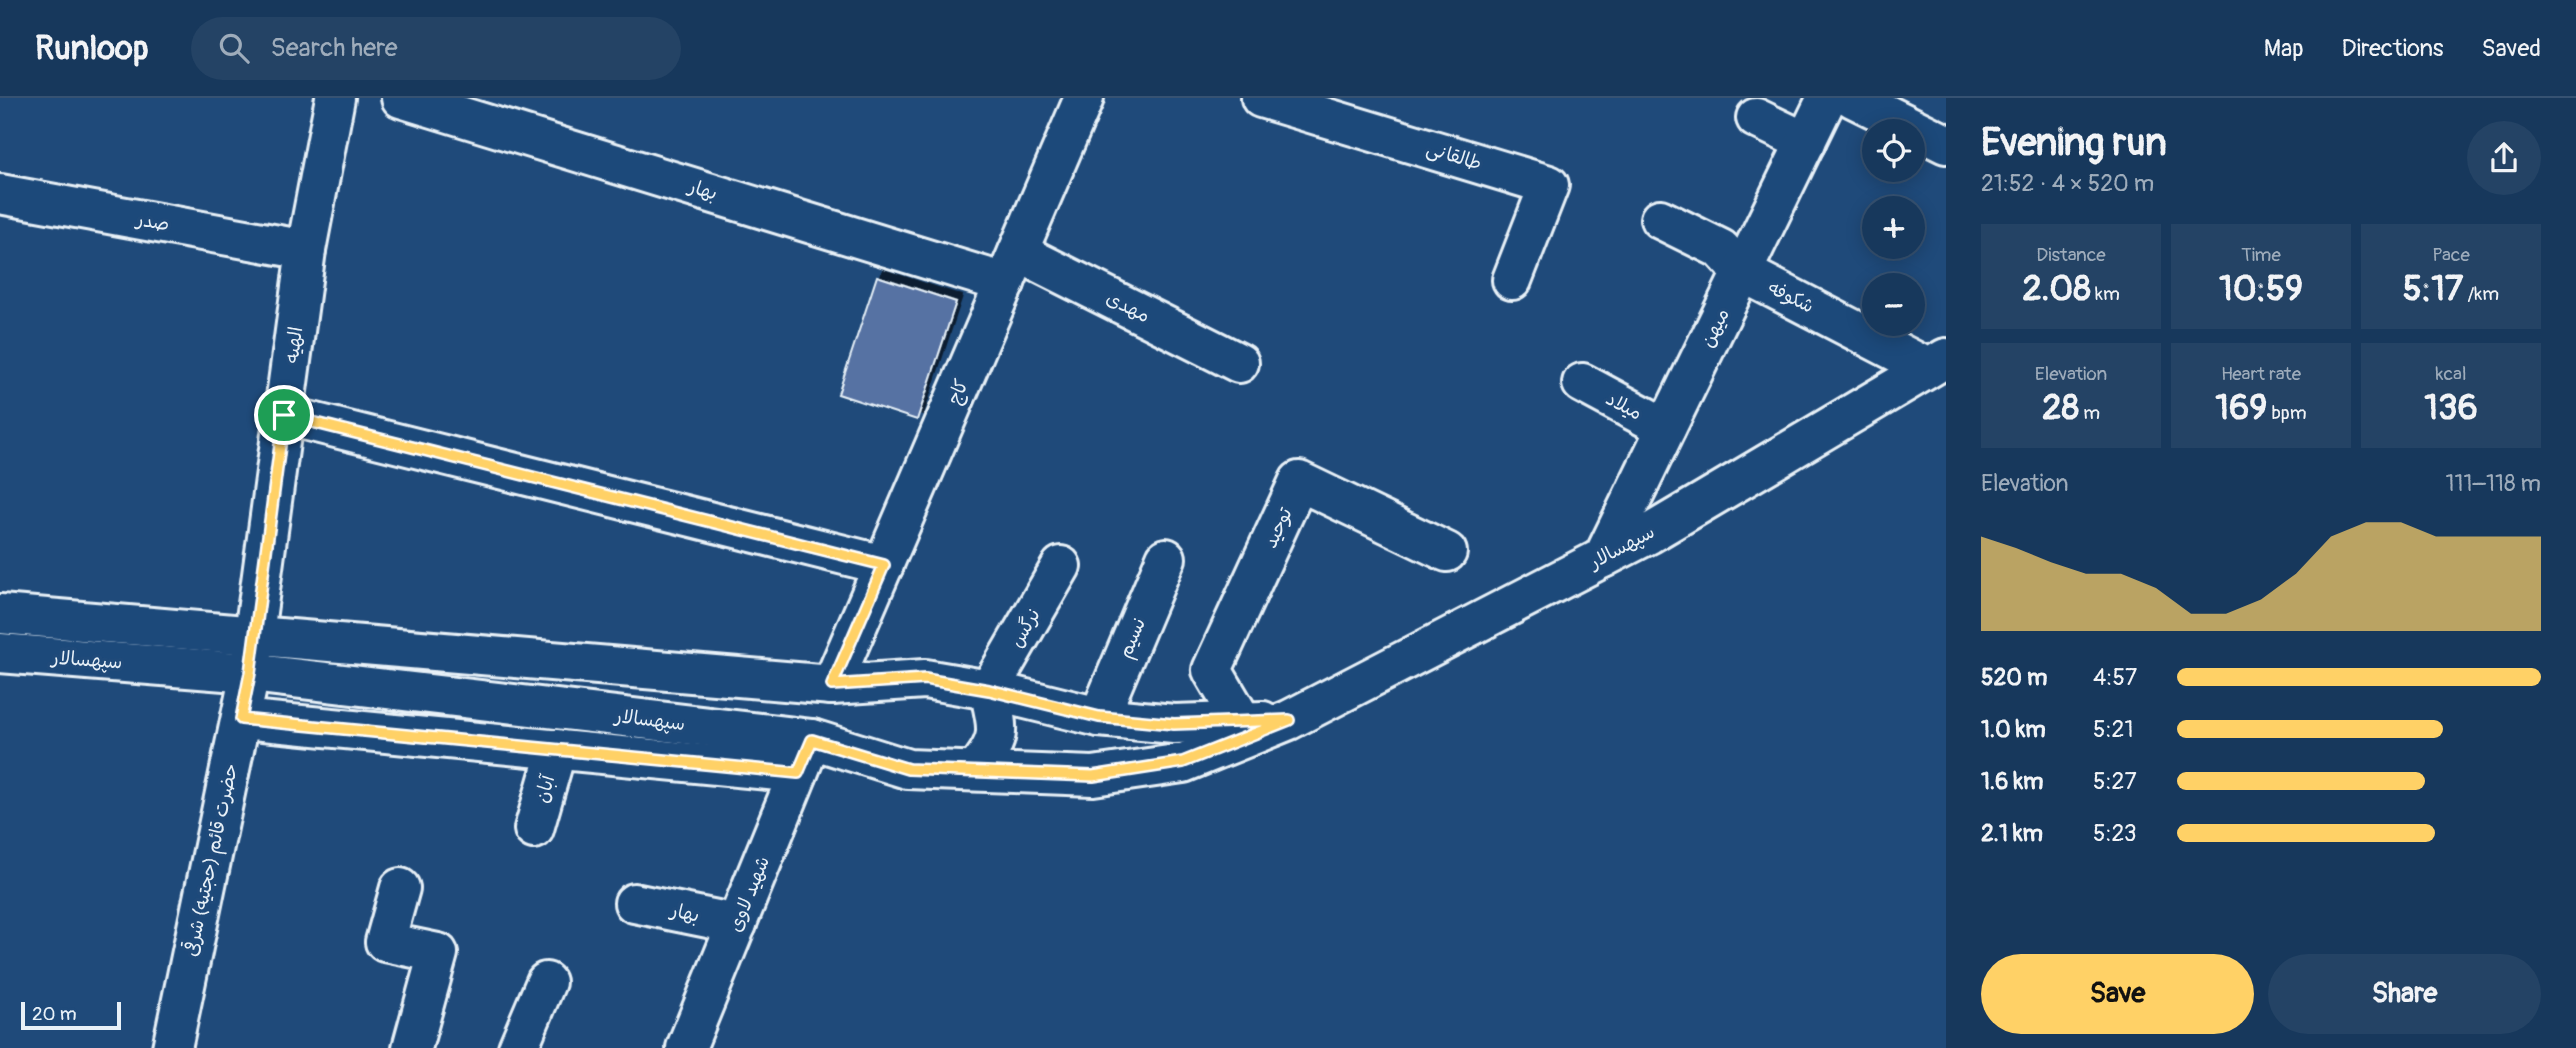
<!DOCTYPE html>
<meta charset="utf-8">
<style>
:root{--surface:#17385c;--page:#244365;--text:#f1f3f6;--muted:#9eacbb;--line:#365272;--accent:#ffd166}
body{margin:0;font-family:Pangolin,"Playpen Sans Arabic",sans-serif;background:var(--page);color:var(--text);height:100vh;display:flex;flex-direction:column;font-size:26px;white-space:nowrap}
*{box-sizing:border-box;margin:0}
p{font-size:23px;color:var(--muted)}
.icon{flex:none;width:38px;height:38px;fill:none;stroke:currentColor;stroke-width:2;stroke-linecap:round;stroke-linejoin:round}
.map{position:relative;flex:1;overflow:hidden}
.side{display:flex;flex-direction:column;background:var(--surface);width:630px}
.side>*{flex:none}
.controls{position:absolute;left:1862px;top:21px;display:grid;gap:14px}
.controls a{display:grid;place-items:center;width:63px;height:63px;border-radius:50%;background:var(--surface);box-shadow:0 4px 18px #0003,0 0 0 2px var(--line);font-size:35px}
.scale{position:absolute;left:21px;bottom:18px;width:100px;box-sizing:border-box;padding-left:7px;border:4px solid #e8f1f8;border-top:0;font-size:19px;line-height:24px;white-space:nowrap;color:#e8f1f8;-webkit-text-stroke:5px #1f4a7a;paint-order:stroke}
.pin{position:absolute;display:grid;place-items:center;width:60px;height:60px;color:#fff;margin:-30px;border:4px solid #fff;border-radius:50%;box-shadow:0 2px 7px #0007}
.round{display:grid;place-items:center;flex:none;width:74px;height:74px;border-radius:37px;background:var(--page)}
.headline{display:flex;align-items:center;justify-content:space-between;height:119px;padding:0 35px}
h1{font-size:38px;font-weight:700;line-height:52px}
.metrics{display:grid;grid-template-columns:repeat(3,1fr);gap:10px;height:119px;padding:7px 35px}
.metrics div{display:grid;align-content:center;border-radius:0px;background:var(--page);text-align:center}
.metrics b{font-size:35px;font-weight:700}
.metrics small{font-size:19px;font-weight:400}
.metrics p{font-size:19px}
.chart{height:196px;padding:14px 35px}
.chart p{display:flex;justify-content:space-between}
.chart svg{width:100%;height:126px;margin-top:7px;fill:var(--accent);opacity:.7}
.action{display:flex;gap:14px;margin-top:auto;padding:14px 35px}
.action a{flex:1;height:80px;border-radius:42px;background:var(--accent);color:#111;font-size:28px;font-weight:700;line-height:80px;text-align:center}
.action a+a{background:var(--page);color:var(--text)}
ul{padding:0 35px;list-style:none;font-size:23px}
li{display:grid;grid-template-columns:112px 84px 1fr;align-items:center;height:52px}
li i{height:18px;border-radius:9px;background:var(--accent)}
header{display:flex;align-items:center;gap:42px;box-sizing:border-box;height:98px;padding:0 35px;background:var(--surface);border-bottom:2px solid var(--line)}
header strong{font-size:33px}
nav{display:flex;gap:38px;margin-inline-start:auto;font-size:24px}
.search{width:490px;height:63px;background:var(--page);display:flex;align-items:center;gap:18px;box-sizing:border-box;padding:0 24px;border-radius:38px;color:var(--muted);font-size:26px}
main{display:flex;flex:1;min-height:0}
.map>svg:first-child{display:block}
.building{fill:#5672a3;stroke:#e8f1f8;stroke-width:2;filter:url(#shadow)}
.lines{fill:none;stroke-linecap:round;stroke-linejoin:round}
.minor-casing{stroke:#e8f1f8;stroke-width:44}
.tertiary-casing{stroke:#e8f1f8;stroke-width:44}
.secondary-casing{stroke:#e8f1f8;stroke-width:44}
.minor{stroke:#1f4a7a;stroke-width:38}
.tertiary{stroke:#1f4a7a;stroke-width:38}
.secondary{stroke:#1f4a7a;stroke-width:38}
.route-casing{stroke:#fff;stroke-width:14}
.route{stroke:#ffd166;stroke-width:9}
.labels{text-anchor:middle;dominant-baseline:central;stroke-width:7;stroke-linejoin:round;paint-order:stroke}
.street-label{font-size:19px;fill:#e8f1f8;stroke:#1f4a7a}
</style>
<header>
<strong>Runloop</strong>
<div class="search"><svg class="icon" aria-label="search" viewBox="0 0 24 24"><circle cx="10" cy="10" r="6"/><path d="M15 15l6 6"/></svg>Search here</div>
<nav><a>Map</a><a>Directions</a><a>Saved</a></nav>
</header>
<main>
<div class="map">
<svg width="1946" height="950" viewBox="0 0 1946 950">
<defs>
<filter id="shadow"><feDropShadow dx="6" dy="-6" stdDeviation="0" flood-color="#0009"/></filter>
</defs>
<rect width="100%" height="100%" fill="#1f4a7a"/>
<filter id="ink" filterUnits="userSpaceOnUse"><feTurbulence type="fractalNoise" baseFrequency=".0143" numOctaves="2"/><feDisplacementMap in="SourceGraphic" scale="14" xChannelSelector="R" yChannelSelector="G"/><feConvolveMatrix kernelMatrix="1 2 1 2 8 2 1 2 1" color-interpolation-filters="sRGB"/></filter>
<g filter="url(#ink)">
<polygon class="building" points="877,178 956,204 917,322 838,296"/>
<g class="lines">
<defs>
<g id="minor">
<polyline points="401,0 1005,185"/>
<polyline points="1261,0 1549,87 1512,182"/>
<polyline points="1853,0 1946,46"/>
<polyline points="1756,20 1806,44"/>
<polyline points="0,96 306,152"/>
<polyline points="1660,121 1721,151 1742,174 1928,270"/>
<polyline points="1018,154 1239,265"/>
<polyline points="1582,285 1666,330"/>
<polyline points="284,317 884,467"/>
<polyline points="1603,460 1827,0"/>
<polyline points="832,587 1084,0"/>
<polyline points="989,592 1061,468"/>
<polyline points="1099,619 1166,460"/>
<polyline points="241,621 798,675"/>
<polyline points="1242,623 1212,572 1299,383 1447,454"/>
<polyline points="534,731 557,651"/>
<polyline points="400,790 385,844 438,855 412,950"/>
<polyline points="634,805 737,826"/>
<polyline points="518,950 546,884"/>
</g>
<g id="tertiary">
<polyline points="172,950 250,575 254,536 306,152 335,0"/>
<polyline points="686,950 812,641"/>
</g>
<g id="secondary">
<polyline points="0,516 832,587 925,581 989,592 1099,619 1174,626 1263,623"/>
<polyline points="0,555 250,575 812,641 908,671 1093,678 1183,665 1289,622 1649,436 1946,260"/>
<path d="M976 672C1003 640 998 630 989 592"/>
</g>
</defs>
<use href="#minor" class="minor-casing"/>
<use href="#tertiary" class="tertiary-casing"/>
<use href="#secondary" class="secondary-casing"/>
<use href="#minor" class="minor"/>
<use href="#tertiary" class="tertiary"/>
<use href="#secondary" class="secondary"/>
</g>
</g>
<g class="lines" filter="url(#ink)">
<defs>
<polygon id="route" points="284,317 884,467 832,587 925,581 989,592 1099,619 1174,626 1289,622 1183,664 1093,678 908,671 812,642 798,675 241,621 250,575"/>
</defs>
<use href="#route" class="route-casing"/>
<use href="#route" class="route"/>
</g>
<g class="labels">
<g class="street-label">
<text transform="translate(1454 58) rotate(17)">طالقانی</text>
<text transform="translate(703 92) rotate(17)">بهار</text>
<text transform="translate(153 124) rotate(10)">صدر</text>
<text transform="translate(1791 199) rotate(27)">شکوفه</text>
<text transform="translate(1128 209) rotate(27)">مهدی</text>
<text transform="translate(1715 230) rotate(-64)">میهن</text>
<text transform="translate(294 247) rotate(-82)">الهیه</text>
<text transform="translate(958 294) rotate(-67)">کاج</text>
<text transform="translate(1624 308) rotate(28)">میلاد</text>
<text transform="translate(1278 430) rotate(-65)">توحید</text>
<text transform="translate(1622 449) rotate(-28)">سپهسالار</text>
<text transform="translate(1025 530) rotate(-60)">نرگس</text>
<text transform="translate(1132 540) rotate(-67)">نسیم</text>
<text transform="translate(87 562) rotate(4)">سپهسالار</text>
<text transform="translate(650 622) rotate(7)">سپهسالار</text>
<text transform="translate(545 691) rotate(-74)">آبان</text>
<text transform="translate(211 762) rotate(-78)">حضرت قائم (حجتیه) شرقی</text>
<text transform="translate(749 796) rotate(-68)">شهید لاوی</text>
<text transform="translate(685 815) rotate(12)">بهار</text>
</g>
</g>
</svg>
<div class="controls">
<a><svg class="icon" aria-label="locate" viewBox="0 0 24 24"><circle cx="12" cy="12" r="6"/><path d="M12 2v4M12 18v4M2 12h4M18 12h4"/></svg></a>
<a>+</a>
<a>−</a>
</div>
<div class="scale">20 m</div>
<div class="pin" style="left:284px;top:317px;background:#1e9e55"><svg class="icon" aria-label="arrive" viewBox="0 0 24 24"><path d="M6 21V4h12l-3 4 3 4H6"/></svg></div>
</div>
<section class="side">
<div class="headline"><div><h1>Evening run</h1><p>21:52 · 4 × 520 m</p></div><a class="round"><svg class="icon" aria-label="share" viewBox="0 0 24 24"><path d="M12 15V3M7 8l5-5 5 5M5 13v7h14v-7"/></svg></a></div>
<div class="metrics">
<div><p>Distance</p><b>2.08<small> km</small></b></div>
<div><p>Time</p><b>10:59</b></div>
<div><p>Pace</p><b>5:17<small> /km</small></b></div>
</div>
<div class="metrics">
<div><p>Elevation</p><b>28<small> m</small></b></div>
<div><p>Heart rate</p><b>169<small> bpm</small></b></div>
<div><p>kcal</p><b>136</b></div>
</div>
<div class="chart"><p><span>Elevation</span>111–118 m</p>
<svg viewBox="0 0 160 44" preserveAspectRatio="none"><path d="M0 44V11L10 15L20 20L30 24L40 24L50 29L60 38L70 38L80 33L90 24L100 11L110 6L120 6L130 11L140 11L150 11L160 11V44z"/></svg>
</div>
<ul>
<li><b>520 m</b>4:57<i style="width:100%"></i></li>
<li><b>1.0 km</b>5:21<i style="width:73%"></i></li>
<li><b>1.6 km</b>5:27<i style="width:68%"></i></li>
<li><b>2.1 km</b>5:23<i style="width:71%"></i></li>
</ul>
<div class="action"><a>Save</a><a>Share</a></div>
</section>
</main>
